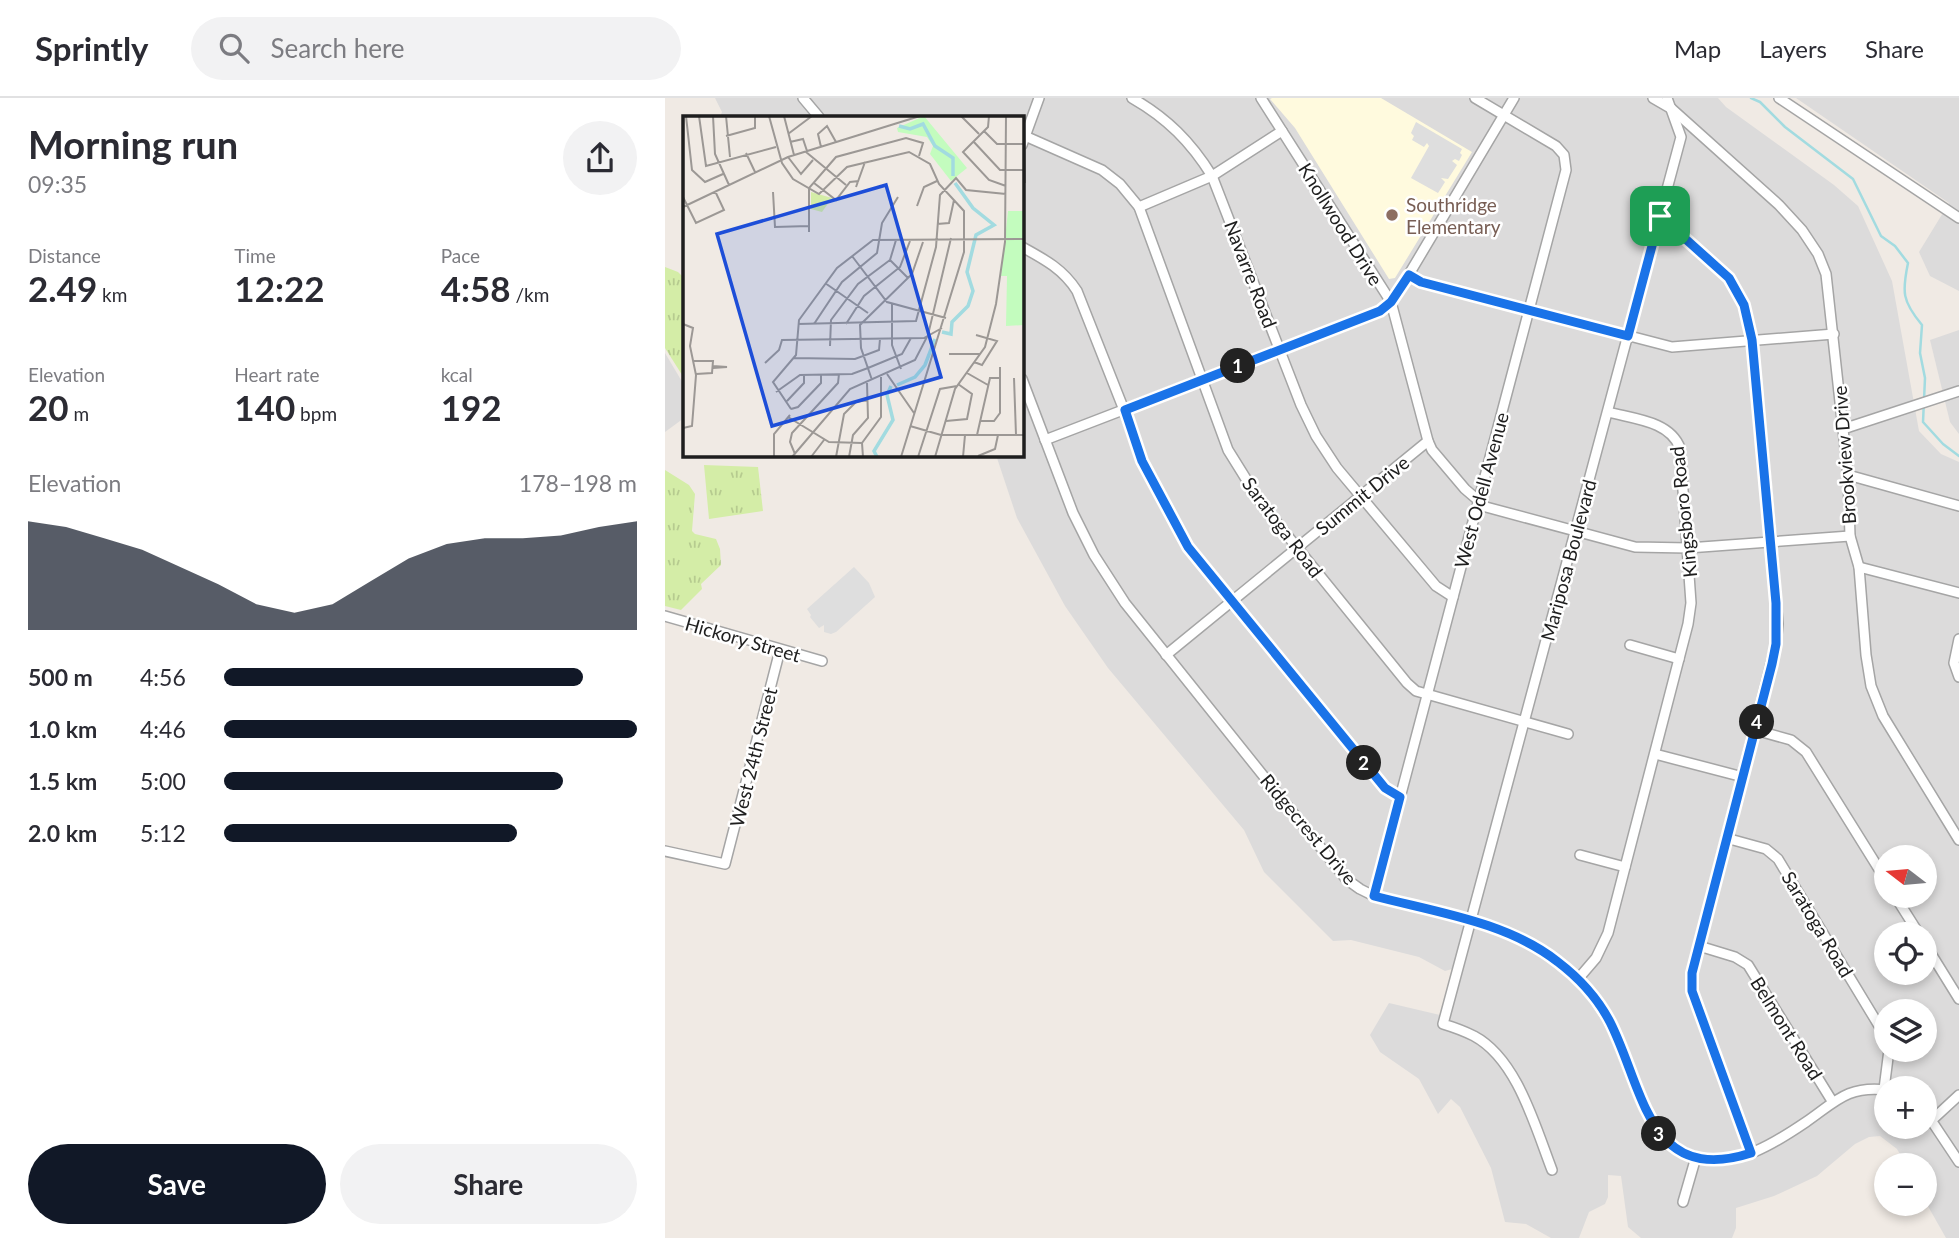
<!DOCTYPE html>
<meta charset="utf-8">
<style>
:root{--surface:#fff;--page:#f2f2f3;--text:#2b2b33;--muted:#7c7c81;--line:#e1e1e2;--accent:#111827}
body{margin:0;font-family:Lato,sans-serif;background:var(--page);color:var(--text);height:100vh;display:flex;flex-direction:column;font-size:26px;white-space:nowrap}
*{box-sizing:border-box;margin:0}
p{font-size:23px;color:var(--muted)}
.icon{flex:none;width:38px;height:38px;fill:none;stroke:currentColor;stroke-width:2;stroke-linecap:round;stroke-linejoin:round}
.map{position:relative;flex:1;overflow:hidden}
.panel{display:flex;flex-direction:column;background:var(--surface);width:665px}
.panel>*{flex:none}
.needle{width:46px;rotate:286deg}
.tools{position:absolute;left:1209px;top:747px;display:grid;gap:14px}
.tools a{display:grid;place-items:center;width:63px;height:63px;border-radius:50%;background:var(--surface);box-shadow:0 4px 10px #0003;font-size:35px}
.pin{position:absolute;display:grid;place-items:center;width:60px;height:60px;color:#fff;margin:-30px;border-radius:14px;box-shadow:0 4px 10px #0006}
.km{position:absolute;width:35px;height:35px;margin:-18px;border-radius:50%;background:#222;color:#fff;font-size:19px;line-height:35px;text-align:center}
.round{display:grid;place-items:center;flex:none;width:74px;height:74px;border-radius:37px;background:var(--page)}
.overview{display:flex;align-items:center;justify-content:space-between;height:119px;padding:0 28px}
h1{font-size:38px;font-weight:700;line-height:52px}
.metrics{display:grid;grid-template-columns:repeat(3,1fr);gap:10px;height:119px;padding:7px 28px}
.metrics div{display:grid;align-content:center}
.metrics b{font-size:35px;font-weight:700}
.metrics small{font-size:19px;font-weight:400}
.metrics p{font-size:19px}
.chart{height:196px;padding:14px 28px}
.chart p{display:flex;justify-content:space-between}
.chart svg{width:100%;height:126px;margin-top:7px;fill:var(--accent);opacity:.7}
.primary-button{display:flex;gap:14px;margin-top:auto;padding:14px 28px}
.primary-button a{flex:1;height:80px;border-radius:42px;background:var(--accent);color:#fff;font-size:28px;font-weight:700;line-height:80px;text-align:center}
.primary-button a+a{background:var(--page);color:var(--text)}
ul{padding:0 28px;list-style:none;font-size:23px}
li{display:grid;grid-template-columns:112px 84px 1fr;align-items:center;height:52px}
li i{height:18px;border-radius:9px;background:var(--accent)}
header{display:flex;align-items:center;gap:42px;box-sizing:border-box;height:98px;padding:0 35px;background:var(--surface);border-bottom:2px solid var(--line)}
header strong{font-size:33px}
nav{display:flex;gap:38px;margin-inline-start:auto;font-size:24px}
.search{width:490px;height:63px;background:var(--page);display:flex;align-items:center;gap:18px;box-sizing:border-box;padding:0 24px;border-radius:38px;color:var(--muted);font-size:26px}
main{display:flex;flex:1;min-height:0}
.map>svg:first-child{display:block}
.residential{fill:#dcdbdb;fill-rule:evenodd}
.education{fill:#fffade}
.grass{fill:url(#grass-tufts)}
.parking{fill:#dedede}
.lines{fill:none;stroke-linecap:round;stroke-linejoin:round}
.stream{stroke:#a2dbe0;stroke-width:2.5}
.street-casing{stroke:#a5a5a5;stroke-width:12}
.street{stroke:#fff;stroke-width:9}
.route-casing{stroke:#fff;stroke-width:14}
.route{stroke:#1a73e8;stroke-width:9}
.education-dot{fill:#8d6e63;stroke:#fff;stroke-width:2.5}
.labels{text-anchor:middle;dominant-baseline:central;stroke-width:5;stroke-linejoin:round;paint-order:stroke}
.education-label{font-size:19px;fill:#785e54;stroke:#fff;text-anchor:start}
.street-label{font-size:19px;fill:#1e1e1e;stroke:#fff}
.inset-river{fill:none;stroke:#a2dbe0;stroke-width:3.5}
.inset-road{fill:none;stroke:#9c9895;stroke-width:2}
.view{fill:#1d4ed8;fill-opacity:0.15;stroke:#1d4ed8;stroke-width:3.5}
.inset-edge{fill:none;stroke:#1e1e1e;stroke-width:3.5}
</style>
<header>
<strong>Sprintly</strong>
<div class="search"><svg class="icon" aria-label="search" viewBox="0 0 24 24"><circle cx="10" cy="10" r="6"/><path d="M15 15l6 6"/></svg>Search here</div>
<nav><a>Map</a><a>Layers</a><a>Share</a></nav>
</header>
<main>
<section class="panel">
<div class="overview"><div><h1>Morning run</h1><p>09:35</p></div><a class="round"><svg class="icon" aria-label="share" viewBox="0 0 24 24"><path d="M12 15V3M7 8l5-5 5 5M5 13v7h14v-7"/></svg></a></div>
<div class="metrics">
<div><p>Distance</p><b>2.49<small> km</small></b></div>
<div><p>Time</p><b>12:22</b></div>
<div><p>Pace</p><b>4:58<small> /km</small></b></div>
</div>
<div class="metrics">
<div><p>Elevation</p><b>20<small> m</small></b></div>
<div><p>Heart rate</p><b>140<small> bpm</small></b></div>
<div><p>kcal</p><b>192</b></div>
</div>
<div class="chart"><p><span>Elevation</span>178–198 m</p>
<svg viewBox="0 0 160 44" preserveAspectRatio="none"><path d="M0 44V6L10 8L20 12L30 16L40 22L50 28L60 35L70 38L80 35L90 27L100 19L110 14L120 12L130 12L140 11L150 8L160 6V44z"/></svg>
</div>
<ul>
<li><b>500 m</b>4:56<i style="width:87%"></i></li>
<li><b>1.0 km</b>4:46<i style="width:100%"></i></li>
<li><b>1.5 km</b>5:00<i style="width:82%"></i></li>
<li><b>2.0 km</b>5:12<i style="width:71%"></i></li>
</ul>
<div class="primary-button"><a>Save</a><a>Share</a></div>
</section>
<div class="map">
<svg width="1294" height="1140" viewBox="0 0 1294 1140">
<defs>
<pattern id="grass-tufts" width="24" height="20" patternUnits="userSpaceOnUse" patternTransform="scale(1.75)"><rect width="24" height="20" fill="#d4eda7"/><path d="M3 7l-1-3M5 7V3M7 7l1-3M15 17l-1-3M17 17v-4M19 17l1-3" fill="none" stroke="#b6cb8f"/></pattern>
</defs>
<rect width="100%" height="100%" fill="#f0eae4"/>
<g class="residential">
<path d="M50 0H1053L1061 9 1169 87 1193 108 1227 183 1254 333 1276 356 1294 364V1140H1281L1260 1103V1068L1241 1067 1232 1051 1215 1038 1204 1039 1190 1046 1152 1078 1109 1098 1071 1110V1130L1067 1140H976L963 1129 956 1078 943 1077V1099L940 1106 924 1114 914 1140H886L861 1126 840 1124 826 1070 795 1009 786 1001 773 1016 754 981 715 954 705 937 724 905 775 917 787 871 780 873 754 859 686 842 668 843 599 774 579 732 443 570 400 508 352 420 331 357H357V19H55L57 14ZM1222 760H1260V798H1222ZM1222 836H1260V875H1222ZM1222 914H1260V952H1222ZM1222 990H1260V1029H1222Z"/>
<polygon points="1131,0 1294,0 1294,193 1265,178 1254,154 1284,105"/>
<polygon points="1294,232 1294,336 1285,324 1265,242"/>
<polygon points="0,255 19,287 19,320 0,334"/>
</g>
<polygon class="education" points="607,0 716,0 807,54 730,180 724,181 630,30 605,1"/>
<g class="grass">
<polygon points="0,169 13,174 19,180 19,280 0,250"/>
<polygon points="39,367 93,369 98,413 44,421"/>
<polygon points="0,372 24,387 30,396 27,433 30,436 51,441 55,451 56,467 36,486 37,491 16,512 0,508"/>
</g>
<g class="parking">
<polygon points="751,24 797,51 795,55 797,57 794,63 790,61 787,63 792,67 783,81 776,80 780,84 773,95 746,80 764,48 762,45 759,49 747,42 749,38 746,35"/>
<polygon points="189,469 204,485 210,499 171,534 166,536 159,534 159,527 154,530 145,519 146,517 142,511"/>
</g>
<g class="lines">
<path class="stream" d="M1086 0 1095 4 1120 29 1188 81 1216 138 1230 148 1243 165C1237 194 1237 203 1257 227L1255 255 1260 280 1258 324 1278 346 1294 358"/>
<defs>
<g id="street">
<polyline points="138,0 154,19"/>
<path d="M467 0C502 20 526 44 547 78L636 307 651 338 672 370 771 488 788 499"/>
<polyline points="596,0 726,204 763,343 767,352 800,391 821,409 970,449 1023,450 1185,438"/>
<polyline points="988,0 1007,11 1114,107 1137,132 1153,156 1161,176 1183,377 1185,438 1194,469 1201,557 1206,588 1218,618 1294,742"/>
<polyline points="1114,0 1294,120"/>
<polyline points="360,38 437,72 455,86 474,109 563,352 596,405 742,585 751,593 903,636"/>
<polyline points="357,47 374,0"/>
<polyline points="474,109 547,78 617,33"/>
<polyline points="995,118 1064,180 1079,207 1087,242 1106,442 1113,526 1111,546 1027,875 1027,893 1086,1055"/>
<path d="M357 149C379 161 398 171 412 193L459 312 477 363 523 449 720 690 735 699"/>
<polyline points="744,178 756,184 1007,249 1169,236"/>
<path d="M357 281 408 415 429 457 460 505 681 781 695 791 709 798C770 814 842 824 893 864 913 880 932 901 944 924 968 968 978 1048 1034 1060 1073 1069 1110 1045 1141 1024 1170 1004 1183 987 1222 992"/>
<polyline points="1178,331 1294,293"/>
<polyline points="380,342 715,213 726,204 737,188 849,0"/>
<polyline points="1183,377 1294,408"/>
<polyline points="1194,469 1294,495"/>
<polyline points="0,518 157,563"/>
<polyline points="1294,541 1289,565 1294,579"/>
<polyline points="965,547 1014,561"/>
<polyline points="501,557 763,343"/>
<polyline points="1090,632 1126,642 1141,654 1222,784"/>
<polyline points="990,656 1078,679"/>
<polyline points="1061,740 1101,751 1113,761 1222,941"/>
<polyline points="0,753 60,766 115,552"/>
<polyline points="915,757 960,769"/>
<polyline points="709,798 901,72 899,57 891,48 810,0"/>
<polyline points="1230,798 1254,836"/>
<polyline points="1260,846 1294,901"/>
<polyline points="1034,848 1070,859 1083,867 1167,1003"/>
<path d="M913 881 931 860 943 835 1023 526 1026 505 1015 350C1005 323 969 321 943 314"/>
<polyline points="1219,991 1224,952"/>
<polyline points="1260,1013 1294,1064"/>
<polyline points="1267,1022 1294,997"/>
<path d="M887 1072C870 1028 852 961 809 938 799 933 788 929 778 926L1016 39 1002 0"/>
<polyline points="1018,1104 1031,1059"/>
</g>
</defs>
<use href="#street" class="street-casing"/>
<use href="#street" class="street"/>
</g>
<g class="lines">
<defs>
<path id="route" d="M995 118 1064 180 1079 207 1087 242 1111 505V546L1107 566 1027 875V893L1086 1055C983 1088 979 991 945 924 933 901 914 880 893 864 843 824 770 814 709 798L735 699 720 690 523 449 477 363 460 312 715 213 726 204 744 177 756 184 963 238Z"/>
</defs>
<use href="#route" class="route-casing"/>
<use href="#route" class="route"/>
</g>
<circle class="education-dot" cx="727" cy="117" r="7"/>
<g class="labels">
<g class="education-label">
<text x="741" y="106">Southridge<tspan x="741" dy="22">Elementary</tspan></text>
</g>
<g class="street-label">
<text transform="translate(676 126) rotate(58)">Knollwood Drive</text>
<text transform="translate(586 176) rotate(69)">Navarre Road</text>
<text transform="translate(1179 357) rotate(-94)">Brookview Drive</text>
<text transform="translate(816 392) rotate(-75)">West Odell Avenue</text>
<text transform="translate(697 397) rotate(-39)">Summit Drive</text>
<text transform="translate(1018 414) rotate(-96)">Kingsboro Road</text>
<text transform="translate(618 429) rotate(53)">Saratoga Road</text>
<text transform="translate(903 462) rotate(-75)">Mariposa Boulevard</text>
<text transform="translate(78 541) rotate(16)">Hickory Street</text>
<text transform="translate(88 659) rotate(-76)">West 24th Street</text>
<text transform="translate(644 731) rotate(50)">Ridgecrest Drive</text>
<text transform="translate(1153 826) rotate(59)">Saratoga Road</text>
<text transform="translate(1122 930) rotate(58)">Belmont Road</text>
</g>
</g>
<g transform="translate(18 18)">
<rect width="341" height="341" fill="#f0eae4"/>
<path d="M128 76 149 82 139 96 128 93Z" fill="#d4eda7"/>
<path d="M241 0 284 52 268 65 247 38 250 30 244 21 215 16 214 12ZM325 95H341V209L323 210 324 160H318Z" fill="#c3fcbe"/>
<path class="inset-river" d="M216 10 227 13 240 8 252 30 270 42V60M259 216 268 218 269 206 285 190 290 175 284 156 293 119 311 109 290 92 272 67M214 269 232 261 242 249 252 223M194 341 191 335 210 304 204 279 208 270"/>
<path class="inset-road" d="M3 0 9 54 22 66 40 58M16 0 23 50 93 31M30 0 32 38 46 69M43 0 47 41M86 0 99 47 110 63 136 78 164 51 226 36 247 48 256 68 281 95V136L218 341M101 0 111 39M278 0 296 18M306 0 305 11 280 36 306 64 323 70M341 0 342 67M301 15 314 28H342M105 18 129 0M43 20 72 12V0M290 25 317 54H342M107 26 120 23 124 35M138 31 135 18 144 10 153 26M123 36 163 69M63 37 72 56M105 41 118 58 130 44M131 67 153 84 167 66 176 65M173 71 182 46M90 76 92 111 126 110M0 81 13 107 41 94 32 75M234 90 241 71 254 65M0 91 105 41 237 0M254 108 266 107 271 84M126 116V72L153 41 223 22 240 27 236 40M169 140 204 186 263 202M207 144 225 162M142 167 185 197M209 187V229L218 253M0 208 10 212 7 230 13 259 9 310 0 312M115 208 233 205 253 131 257 79 273 62 283 74 323 78M131 208 159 166 194 137 199 107 215 81M163 208 181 180 217 151 227 125M147 230 148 204 175 168 207 144 213 124M266 238H297M111 242 172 243 196 234 197 223M10 245H30L29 257 13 258M291 246 299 249 314 225 293 219M82 247 96 234 99 224 241 222 259 212M30 252 44 251 30 250M284 257 305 269M204 258 231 297M331 262 333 319M189 264 178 232 177 209 229 158 240 126M93 276 117 259 169 258 185 252 219 238 228 222M104 285 121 267V259M108 293 90 266 113 239 116 204 154 152 190 124 342 123M108 293 115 291 138 267V258M105 301 146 326 179 327M263 305 284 303 289 278 275 268M297 305H311L317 297V251M227 310 258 319H342M294 319 307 262H317M112 338 107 326 109 317 155 267 156 258M295 340 312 333 315 319M91 341V318L107 299M109 341 167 273 232 244 245 219 268 122M128 341 141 324M153 341 161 298 173 286 185 284M166 341 170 319 185 302 184 267M180 341 179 327 198 301V261M235 341 257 273 274 270M252 341 272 273 302 231 313 188 322 126 323 0M280 341 282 319"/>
<path class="view" d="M203 69 258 261 89 310 34 118Z"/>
<rect width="341" height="341" class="inset-edge"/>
</g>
</svg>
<div class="tools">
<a><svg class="needle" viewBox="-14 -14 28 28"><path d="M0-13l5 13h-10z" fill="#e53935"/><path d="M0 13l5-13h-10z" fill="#7c7c81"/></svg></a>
<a><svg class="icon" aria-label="locate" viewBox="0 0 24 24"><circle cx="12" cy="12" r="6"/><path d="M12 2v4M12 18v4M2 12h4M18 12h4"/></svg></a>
<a><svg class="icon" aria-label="layers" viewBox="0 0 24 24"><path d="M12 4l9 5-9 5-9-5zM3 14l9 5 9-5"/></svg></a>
<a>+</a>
<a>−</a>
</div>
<div class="pin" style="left:995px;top:118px;background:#1e9e55"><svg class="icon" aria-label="arrive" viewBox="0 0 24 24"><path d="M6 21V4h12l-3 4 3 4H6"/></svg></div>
<b class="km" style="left:573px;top:268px">1</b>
<b class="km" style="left:699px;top:665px">2</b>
<b class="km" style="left:994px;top:1036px">3</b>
<b class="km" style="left:1092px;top:624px">4</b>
</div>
</main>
